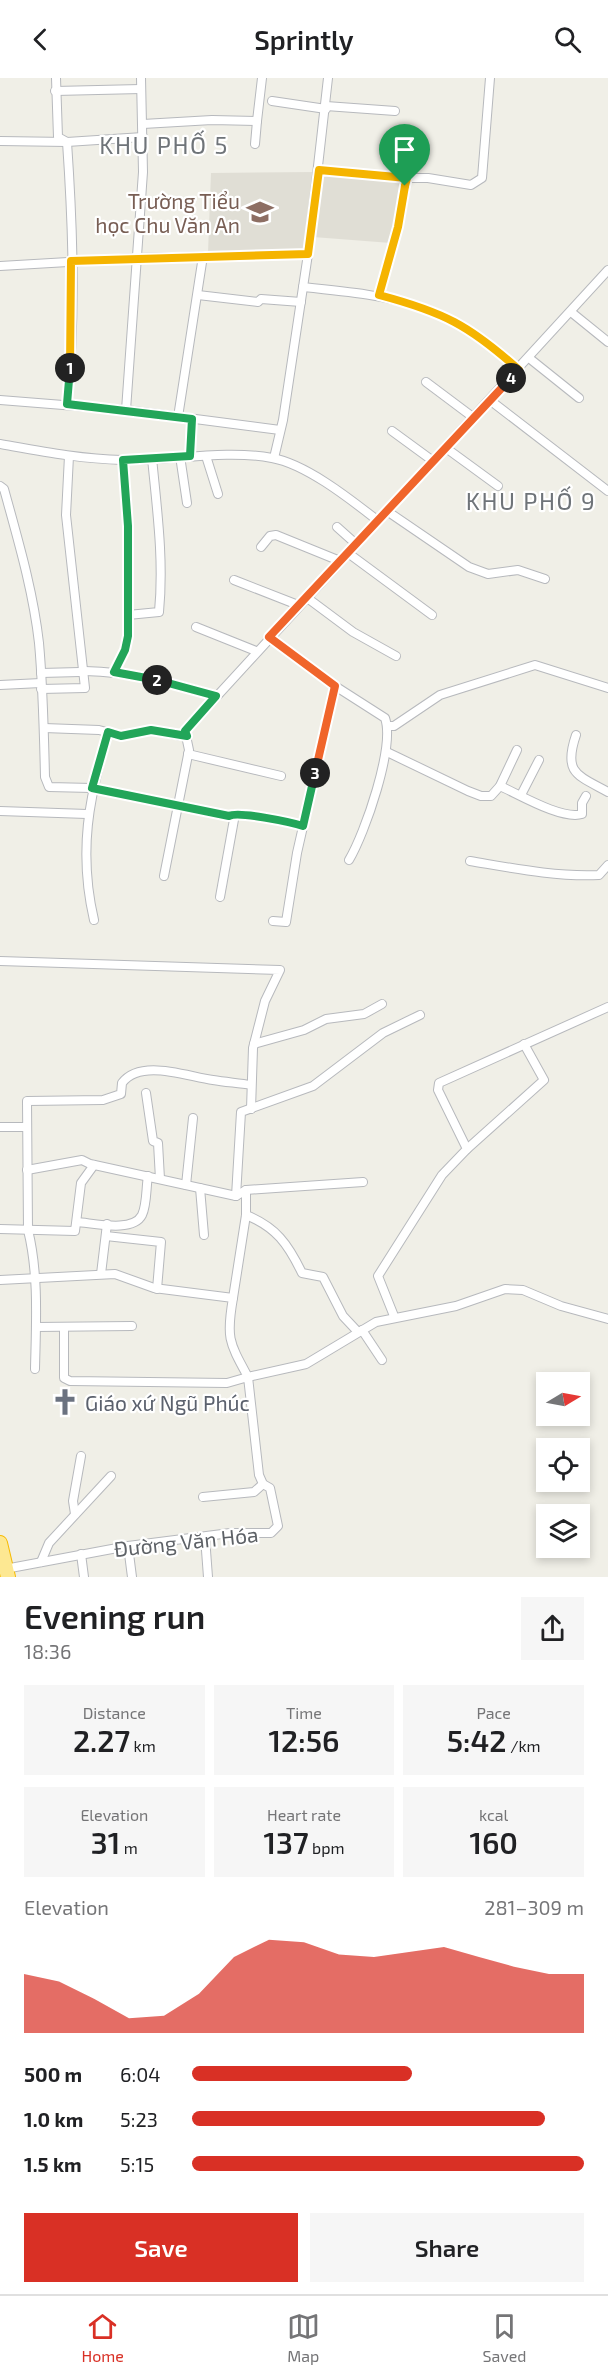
<!DOCTYPE html>
<meta charset="utf-8">
<style>
:root{--surface:#fff;--page:#f6f6f6;--text:#202124;--muted:#757577;--line:#e0e0e0;--accent:#d93025}
body{margin:0;font-family:"Exo 2",sans-serif;background:var(--page);color:var(--text);height:100vh;display:flex;flex-direction:column;font-size:22px;white-space:nowrap}
*{box-sizing:border-box;margin:0}
p{font-size:20px;color:var(--muted)}
.icon{flex:none;width:33px;height:33px;fill:none;stroke:currentColor;stroke-width:2;stroke-linecap:round;stroke-linejoin:round}
.map{position:relative;height:1499px;overflow:hidden}
.side{display:flex;flex-direction:column;background:var(--surface);flex:1}
.side>*{flex:none}
.needle{width:39px;rotate:80deg}
.buttons{position:absolute;left:536px;top:1294px;display:grid;gap:12px}
.buttons a{display:grid;place-items:center;width:54px;height:54px;border-radius:0px;background:var(--surface);box-shadow:0 3px 9px #0003;font-size:30px}
.pin{position:absolute;display:grid;place-items:center;width:51px;height:51px;color:#fff;margin:-62px -26px;border-radius:50% 50% 50% 0;rotate:-45deg;box-shadow:0 0 6px #0007}
.pin .icon{rotate:45deg}
.km{position:absolute;width:30px;height:30px;margin:-15px;border-radius:50%;background:#222;color:#fff;font-size:16px;line-height:30px;text-align:center}
.round{display:grid;place-items:center;flex:none;width:63px;height:63px;border-radius:0px;background:var(--page)}
.head{display:flex;align-items:center;justify-content:space-between;height:102px;padding:0 24px}
h1{font-size:33px;font-weight:600;line-height:45px}
.stats{display:grid;grid-template-columns:repeat(3,1fr);gap:9px;height:102px;padding:6px 24px}
.stats div{display:grid;align-content:center;border-radius:0px;background:var(--page);text-align:center}
.stats b{font-size:30px;font-weight:600}
.stats small{font-size:16px;font-weight:400}
.stats p{font-size:16px}
.chart{height:168px;padding:12px 24px}
.chart p{display:flex;justify-content:space-between}
.chart svg{width:100%;height:108px;margin-top:6px;fill:var(--accent);opacity:.7}
.button{display:flex;gap:12px;margin-top:auto;padding:12px 24px}
.button a{flex:1;height:69px;border-radius:0px;background:var(--accent);color:#fff;font-size:24px;font-weight:600;line-height:69px;text-align:center}
.button a+a{background:var(--page);color:var(--text)}
ul{padding:0 24px;list-style:none;font-size:20px}
li{display:grid;grid-template-columns:96px 72px 1fr;align-items:center;height:45px}
li i{height:15px;border-radius:8px;background:var(--accent)}
header{display:flex;justify-content:space-between;align-items:center;height:78px;padding:0 24px;background:var(--surface);font-size:27px;font-weight:600}
.menu{display:flex;justify-content:space-around;align-items:center;height:84px;border-top:2px solid var(--line);background:var(--surface);font-size:16px;color:var(--muted)}
.menu a{display:grid;justify-items:center;gap:3px}
.menu .active{color:var(--accent)}
.map>svg:first-child{display:block}
.education{fill:#e0ded5}
.lines{fill:none;stroke-linecap:round;stroke-linejoin:round}
.street-casing{stroke:#b7b9bd;stroke-width:10}
.highway-casing{stroke:#f7ba01;stroke-width:16}
.street{stroke:#fff;stroke-width:8}
.highway{stroke:#fde892;stroke-width:14}
.split-1-casing{stroke:#fff;stroke-width:12}
.split-2-casing{stroke:#fff;stroke-width:12}
.split-3-casing{stroke:#fff;stroke-width:12}
.split-4-casing{stroke:#fff;stroke-width:12}
.split-5-casing{stroke:#fff;stroke-width:12}
.split-1{stroke:#f5b400;stroke-width:8}
.split-2{stroke:#22a559;stroke-width:8}
.split-3{stroke:#22a559;stroke-width:8}
.split-4{stroke:#f0652b;stroke-width:8}
.split-5{stroke:#f5b400;stroke-width:8}
.labels{text-anchor:middle;dominant-baseline:central;stroke-width:4.5;stroke-linejoin:round;paint-order:stroke}
.education-label{font-size:21px;fill:#785e54;stroke:#fff;text-anchor:end}
.worship-label{font-size:21px;fill:#5b616d;stroke:#fff;text-anchor:start}
.street-label{font-size:21px;fill:#5e6267;stroke:#fff}
.quarter-label{font-size:24px;letter-spacing:1.5px;fill:#6f7479;stroke:#fff}
</style>
<header><svg class="icon" aria-label="back" viewBox="0 0 24 24"><path d="M15 5l-7 7 7 7"/></svg>Sprintly<svg class="icon" aria-label="search" viewBox="0 0 24 24"><circle cx="10" cy="10" r="6"/><path d="M15 15l6 6"/></svg></header>
<div class="map">
<svg width="608" height="1499" viewBox="0 0 608 1499">
<rect width="100%" height="100%" fill="#f0efe7"/>
<g class="education">
<polygon points="316,94 306,174 208,175 211,95"/>
<polygon points="321,94 404,103 391,165 313,159"/>
</g>
<g class="lines">
<defs>
<g id="street">
<path d="M56 0 58 59 67 64C73 151 76 240 67 326"/>
<polyline points="55,13 141,11"/>
<polyline points="272,23 326,31"/>
<polyline points="326,28 395,33"/>
<polyline points="143,46 212,42 257,43 262,0"/>
<polyline points="0,63 67,64 143,59"/>
<polyline points="255,66 257,43"/>
<polyline points="319,92 407,100"/>
<polyline points="0,188 136,180 308,176"/>
<path d="M303 209C400 219 444 224 519 292"/>
<polyline points="198,217 258,224 261,221 301,224"/>
<polyline points="379,217 398,149 407,100 428,100 471,107 482,100 490,0"/>
<polyline points="571,234 608,264"/>
<polyline points="529,280 579,320"/>
<polyline points="426,304 474,340"/>
<polyline points="0,322 126,332 280,352"/>
<polyline points="491,323 608,413"/>
<polyline points="126,332 143,94 141,0"/>
<polyline points="178,339 203,178"/>
<polyline points="392,353 433,383"/>
<path d="M0 366C40 373 81 381 122 382 168 383 227 371 272 380 306 386 350 421 377 442"/>
<polyline points="446,370 498,408"/>
<polyline points="180,378 187,425"/>
<polyline points="190,378 192,341"/>
<polyline points="206,378 218,416"/>
<polyline points="274,380 283,342 308,176 328,0"/>
<path d="M0 408 4 411C18 462 33 512 39 565 43 609 44 654 45 699L49 709 92 710 229 738C239 733 290 744 303 748"/>
<polyline points="387,433 469,489 488,496 518,492 545,501"/>
<polyline points="337,449 356,466"/>
<polyline points="261,469 270,458 276,457 340,483"/>
<polyline points="348,475 432,537"/>
<polyline points="234,502 298,527"/>
<polyline points="306,519 353,554 396,578"/>
<path d="M128 537 159 534C164 482 157 432 152 380"/>
<polyline points="196,549 256,573"/>
<path d="M269 559 335 608 385 640C395 669 365 755 349 782"/>
<path d="M85 593C130 594 173 605 216 618"/>
<polyline points="114,594 125,572 128,558 128,448 123,382"/>
<polyline points="41,595 80,594"/>
<polyline points="0,607 41,605"/>
<polyline points="41,611 85,610 66,437 69,378"/>
<polyline points="388,648 394,648 440,617 535,587 608,610"/>
<polyline points="44,650 99,652 121,658 151,652 187,659"/>
<path d="M576 657C563 695 577 697 608 714"/>
<polyline points="387,674 468,713 481,718 491,718 500,708 517,672"/>
<polyline points="188,676 281,698"/>
<path d="M500 708C520 717 562 742 582 736V725L586 718"/>
<polyline points="521,717 539,682"/>
<polyline points="0,733 87,736"/>
<path d="M470 783C512 790 556 799 599 797L608 787"/>
<polyline points="164,798 189,672 185,653 608,192"/>
<polyline points="220,819 235,736"/>
<path d="M94 842C78 773 89 720 108 654"/>
<polyline points="273,843 286,844 297,775 335,608"/>
<polyline points="0,883 280,892 265,923 253,970 251,1031"/>
<polyline points="254,966 304,952 326,941 364,936 382,926"/>
<polyline points="146,1015 153,1063 158,1065 160,1101"/>
<polyline points="0,1049 27,1049"/>
<polyline points="467,1071 544,1002 524,966"/>
<polyline points="27,1092 82,1082 90,1086 236,1118 246,1112 363,1104"/>
<polyline points="186,1107 193,1040"/>
<polyline points="200,1110 204,1157"/>
<polyline points="236,1118 241,1034 313,1008 383,955 420,937"/>
<path d="M246 1137C276 1149 288 1166 302 1195L323 1199 343 1238 358 1254"/>
<path d="M77 1144C93 1145 133 1155 142 1137 147 1127 146 1109 148 1098"/>
<polyline points="0,1151 75,1153 81,1105 94,1087"/>
<polyline points="106,1158 161,1164 157,1211"/>
<polyline points="101,1196 107,1146"/>
<path d="M0 1202 115 1196 154 1210 233 1220C226 1260 229 1264 248 1299L306 1286 376 1244 456 1228 505 1211 523 1212 561 1228 608 1241"/>
<polyline points="233,1220 246,1137 246,1112"/>
<polyline points="394,1238 378,1198 442,1097 467,1071 438,1012 439,1005 608,929"/>
<polyline points="36,1249 132,1248"/>
<polyline points="362,1252 382,1282"/>
<path d="M35 1291C36 1245 39 1197 28 1152L27 1023 103 1022 121 1016 122 1005C141 980 188 999 213 1002 225 1004 238 1005 251 1007"/>
<polyline points="203,1419 254,1414 263,1406"/>
<polyline points="75,1436 73,1423 81,1378"/>
<polyline points="205,1459 208,1499"/>
<polyline points="128,1468 132,1499"/>
<polyline points="81,1476 84,1499"/>
<polyline points="41,1484 49,1465 111,1398"/>
<polyline points="5,1491 128,1468 230,1455 271,1455 278,1448 270,1410 263,1406 259,1397 248,1299 227,1305 70,1303 64,1300 64,1249"/>
</g>
<polyline id="highway" points="0,1465 8,1499"/>
</defs>
<use href="#street" class="street-casing"/>
<use href="#highway" class="highway-casing"/>
<use href="#street" class="street"/>
<use href="#highway" class="highway"/>
</g>
<g class="lines">
<defs>
<polyline id="split-1" points="70,290 71,183 308,176 319,92 407,100 405,108"/>
<polyline id="split-2" points="70,290 67,326 192,341 190,378 123,382 128,448 128,558 125,572 114,594 157,602"/>
<path id="split-3" d="M157 602 216 618 185 653 187 658 151 652 121 658 108 654 92 710 229 738C238 733 290 744 303 748L315 695"/>
<polyline id="split-4" points="315,695 335,608 269,559 511,300"/>
<path id="split-5" d="M405 108 398 149 379 217C443 234 469 247 519 292L511 300"/>
</defs>
<use href="#split-1" class="split-1-casing"/>
<use href="#split-2" class="split-2-casing"/>
<use href="#split-3" class="split-3-casing"/>
<use href="#split-4" class="split-4-casing"/>
<use href="#split-5" class="split-5-casing"/>
<use href="#split-1" class="split-1"/>
<use href="#split-2" class="split-2"/>
<use href="#split-3" class="split-3"/>
<use href="#split-4" class="split-4"/>
<use href="#split-5" class="split-5"/>
</g>
<defs>
<symbol id="school-bare" viewBox="-9 -9 18 18"><path d="M0-5L7-2L0 1L-7-2ZM-4 1L0 2.5L4 1V4Q0 6-4 4Z" fill="#8d6e63" stroke="#fff" stroke-width="2.5" paint-order="stroke"/></symbol>
<symbol id="church-bare" viewBox="-9 -9 18 18"><path d="M-1.2-6h2.4v3.5h3.3v2.4h-3.3V6h-2.4V-.1h-3.3v-2.4h3.3Z" fill="#6b7280" stroke="#fff" stroke-width="2.5" paint-order="stroke"/></symbol>
</defs>
<g fill-rule="evenodd">
<use href="#school-bare" x="241" y="115" width="38" height="38"/>
<use href="#church-bare" x="46" y="1305" width="38" height="38"/>
</g>
<g class="labels">
<g class="education-label">
<text x="240" y="122">Trường Tiểu<tspan x="240" dy="24">học Chu Văn An</tspan></text>
</g>
<g class="worship-label">
<text x="85" y="1324">Giáo xứ Ngũ Phúc</text>
</g>
<g class="street-label">
<text transform="translate(186 1463) rotate(-6)">Đường Văn Hóa</text>
</g>
<g class="quarter-label">
<text x="164" y="66">KHU PHỐ 5</text>
<text x="531" y="422">KHU PHỐ 9</text>
</g>
</g>
</svg>
<div class="buttons">
<a><svg class="needle" viewBox="-14 -14 28 28"><path d="M0-13l5 13h-10z" fill="#e53935"/><path d="M0 13l5-13h-10z" fill="#757577"/></svg></a>
<a><svg class="icon" aria-label="locate" viewBox="0 0 24 24"><circle cx="12" cy="12" r="6"/><path d="M12 2v4M12 18v4M2 12h4M18 12h4"/></svg></a>
<a><svg class="icon" aria-label="layers" viewBox="0 0 24 24"><path d="M12 4l9 5-9 5-9-5zM3 14l9 5 9-5"/></svg></a>
</div>
<div class="pin" style="left:405px;top:108px;background:#1e9e55"><svg class="icon" aria-label="arrive" viewBox="0 0 24 24"><path d="M6 21V4h12l-3 4 3 4H6"/></svg></div>
<b class="km" style="left:70px;top:290px">1</b>
<b class="km" style="left:157px;top:602px">2</b>
<b class="km" style="left:315px;top:695px">3</b>
<b class="km" style="left:511px;top:300px">4</b>
</div>
<section class="side">
<div class="head"><div><h1>Evening run</h1><p>18:36</p></div><a class="round"><svg class="icon" aria-label="share" viewBox="0 0 24 24"><path d="M12 15V3M7 8l5-5 5 5M5 13v7h14v-7"/></svg></a></div>
<div class="stats">
<div><p>Distance</p><b>2.27<small> km</small></b></div>
<div><p>Time</p><b>12:56</b></div>
<div><p>Pace</p><b>5:42<small> /km</small></b></div>
</div>
<div class="stats">
<div><p>Elevation</p><b>31<small> m</small></b></div>
<div><p>Heart rate</p><b>137<small> bpm</small></b></div>
<div><p>kcal</p><b>160</b></div>
</div>
<div class="chart"><p><span>Elevation</span>281–309 m</p>
<svg viewBox="0 0 160 44" preserveAspectRatio="none"><path d="M0 44V20L10 23L20 30L30 38L40 37L50 28L60 13L70 6L80 7L90 12L100 13L110 11L120 9L130 13L140 17L150 20L160 20V44z"/></svg>
</div>
<ul>
<li><b>500 m</b>6:04<i style="width:56%"></i></li>
<li><b>1.0 km</b>5:23<i style="width:90%"></i></li>
<li><b>1.5 km</b>5:15<i style="width:100%"></i></li>
</ul>
<div class="button"><a>Save</a><a>Share</a></div>
</section>
<nav class="menu">
<a class="active"><svg class="icon" aria-label="home" viewBox="0 0 24 24"><path d="M3 11l9-7 9 7M6 9v11h12V9"/></svg>Home</a>
<a><svg class="icon" aria-label="map" viewBox="0 0 24 24"><path d="M3 6l6-2 6 2 6-2v14l-6 2-6-2-6 2zM9 4v14M15 6v14"/></svg>Map</a>
<a><svg class="icon" aria-label="saved" viewBox="0 0 24 24"><path d="M7 4h10v16l-5-4-5 4z"/></svg>Saved</a>
</nav>
